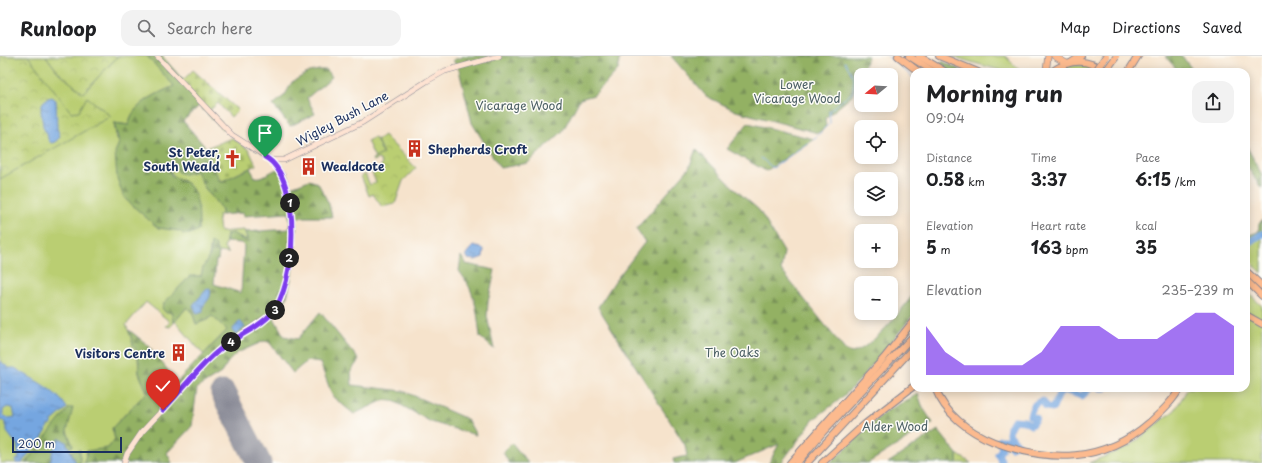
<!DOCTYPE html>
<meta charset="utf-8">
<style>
:root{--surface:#fff;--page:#f2f2f2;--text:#202124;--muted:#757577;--line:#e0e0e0;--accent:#7c3aed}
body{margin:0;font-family:"Playpen Sans",sans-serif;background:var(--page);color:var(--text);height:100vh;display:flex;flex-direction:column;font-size:15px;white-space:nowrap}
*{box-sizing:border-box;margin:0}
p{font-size:13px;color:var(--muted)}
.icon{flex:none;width:22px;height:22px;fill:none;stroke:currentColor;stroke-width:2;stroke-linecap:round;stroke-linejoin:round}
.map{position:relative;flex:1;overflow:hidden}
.details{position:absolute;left:910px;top:12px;width:340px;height:324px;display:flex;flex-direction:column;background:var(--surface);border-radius:12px;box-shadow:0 2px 10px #0003}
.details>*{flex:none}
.needle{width:26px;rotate:252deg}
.tools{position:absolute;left:854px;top:12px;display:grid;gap:8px}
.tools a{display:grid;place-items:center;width:44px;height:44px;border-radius:8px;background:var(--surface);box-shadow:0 2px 10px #0003;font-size:20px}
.scale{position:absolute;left:12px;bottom:10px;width:110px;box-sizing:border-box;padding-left:4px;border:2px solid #1b2f5e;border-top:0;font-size:11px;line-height:14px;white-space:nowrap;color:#1b2f5e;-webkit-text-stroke:3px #fdfcf7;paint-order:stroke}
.pin{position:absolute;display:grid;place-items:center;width:34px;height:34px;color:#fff;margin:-41px -17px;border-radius:50% 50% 50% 0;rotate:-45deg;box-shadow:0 0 4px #0007}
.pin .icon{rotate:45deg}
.km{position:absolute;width:20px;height:20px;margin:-10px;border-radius:50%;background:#222;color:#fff;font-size:11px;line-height:20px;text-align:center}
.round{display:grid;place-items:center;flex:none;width:42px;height:42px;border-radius:12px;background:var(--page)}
.summary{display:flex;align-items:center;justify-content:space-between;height:68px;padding:0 16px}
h1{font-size:22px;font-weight:700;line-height:30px}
.stats{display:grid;grid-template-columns:repeat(3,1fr);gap:6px;height:68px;padding:4px 16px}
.stats div{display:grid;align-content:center}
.stats b{font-size:17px;font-weight:700}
.stats small{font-size:11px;font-weight:400}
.stats p{font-size:11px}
.chart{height:112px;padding:8px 16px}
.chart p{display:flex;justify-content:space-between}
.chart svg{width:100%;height:72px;margin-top:4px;fill:var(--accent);opacity:.7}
header{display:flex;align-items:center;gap:24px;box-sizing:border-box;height:56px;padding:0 20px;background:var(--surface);border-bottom:1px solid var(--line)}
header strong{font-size:19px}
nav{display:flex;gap:22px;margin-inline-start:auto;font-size:14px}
.search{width:280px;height:36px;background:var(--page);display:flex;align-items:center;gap:10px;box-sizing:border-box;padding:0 14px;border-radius:12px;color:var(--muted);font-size:15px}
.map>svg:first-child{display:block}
.grass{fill:#bace72;stroke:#6a7e68}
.forest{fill:url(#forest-firs);stroke:#577061}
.cemetery{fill:url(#cemetery-stones);stroke:#6a7e68}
.park{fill:url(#park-crowns);stroke:#6a7e68}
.water{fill:url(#water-ripples);stroke:#486a9f;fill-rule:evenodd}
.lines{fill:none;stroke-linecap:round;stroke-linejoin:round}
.stream{stroke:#75a6e0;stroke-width:1}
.river{stroke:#75a6e0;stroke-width:7}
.runway{stroke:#888995;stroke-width:25}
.secondary-casing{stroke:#888995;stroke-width:6}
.primary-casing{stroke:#888995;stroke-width:7}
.highway-casing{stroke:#888995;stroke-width:8}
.secondary{stroke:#fee3d2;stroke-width:5}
.primary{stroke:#fcba8e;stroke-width:5.5}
.highway{stroke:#fcba8e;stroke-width:6}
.highway-bridge-casing{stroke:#888995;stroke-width:8;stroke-linecap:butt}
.highway-bridge{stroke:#fcba8e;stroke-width:6}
.route-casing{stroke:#fff;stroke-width:8}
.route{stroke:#7c3aed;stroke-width:5}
.labels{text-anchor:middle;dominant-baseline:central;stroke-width:3;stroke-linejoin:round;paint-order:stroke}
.park-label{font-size:12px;fill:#4b5f64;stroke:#fdfcf7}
.street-label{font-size:12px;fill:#1b2f5e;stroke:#fdfcf7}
.poi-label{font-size:12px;font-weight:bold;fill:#1b2f5e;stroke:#fdfcf7;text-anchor:start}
</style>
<header>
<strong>Runloop</strong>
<div class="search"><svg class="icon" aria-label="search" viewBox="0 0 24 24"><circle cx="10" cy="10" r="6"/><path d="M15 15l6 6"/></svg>Search here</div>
<nav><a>Map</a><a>Directions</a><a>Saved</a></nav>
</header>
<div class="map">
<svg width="1262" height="407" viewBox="0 0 1262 407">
<defs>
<pattern id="forest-firs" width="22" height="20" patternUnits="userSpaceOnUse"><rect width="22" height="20" fill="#93b164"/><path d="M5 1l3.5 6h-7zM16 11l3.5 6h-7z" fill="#779056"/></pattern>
<pattern id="cemetery-stones" width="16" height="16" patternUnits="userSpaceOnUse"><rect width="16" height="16" fill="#bace72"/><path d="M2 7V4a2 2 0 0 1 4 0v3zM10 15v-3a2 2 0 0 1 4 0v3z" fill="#9fb165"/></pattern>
<pattern id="park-crowns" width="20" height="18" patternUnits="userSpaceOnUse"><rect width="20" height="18" fill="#bace72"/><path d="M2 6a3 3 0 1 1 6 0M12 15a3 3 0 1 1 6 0" fill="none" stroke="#9fb165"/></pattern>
<pattern id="water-ripples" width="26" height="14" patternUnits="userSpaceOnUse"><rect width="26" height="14" fill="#75a6e0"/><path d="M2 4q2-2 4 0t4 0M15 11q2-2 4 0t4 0" fill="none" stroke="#5f88b9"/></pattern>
</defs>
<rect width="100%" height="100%" fill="#fdfcf7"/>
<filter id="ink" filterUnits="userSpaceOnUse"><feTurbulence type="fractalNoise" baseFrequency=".025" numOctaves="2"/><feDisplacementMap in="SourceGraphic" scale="8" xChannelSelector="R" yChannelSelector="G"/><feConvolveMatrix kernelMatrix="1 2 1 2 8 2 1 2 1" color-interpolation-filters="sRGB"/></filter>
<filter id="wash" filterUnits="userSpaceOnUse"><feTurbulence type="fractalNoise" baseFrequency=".012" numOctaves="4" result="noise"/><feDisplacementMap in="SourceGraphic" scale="16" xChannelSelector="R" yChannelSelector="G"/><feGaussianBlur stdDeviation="0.9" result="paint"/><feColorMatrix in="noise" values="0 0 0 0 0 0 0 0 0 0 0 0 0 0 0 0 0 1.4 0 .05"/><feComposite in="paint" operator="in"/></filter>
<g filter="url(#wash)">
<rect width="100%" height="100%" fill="#f6e3cc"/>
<g class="grass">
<path d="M0 0H46L58 16 83 37 118 0H147L175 30C158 37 130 49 129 69L114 67 116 80 158 171 180 175 199 168 194 138C183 128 161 117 174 102L176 106 175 112 190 117 196 115 205 132 222 154V159H218L220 176 244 174 247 182 243 184 240 181 227 178 224 193 229 197 217 196 215 189 210 191C211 201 204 210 201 220L190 221 164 247 172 257 173 268 170 271 166 270 170 266 146 246 126 269 138 298 139 317 147 336 112 372 115 383 108 393 87 395 84 407H0Z"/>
<polygon points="950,0 1005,0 1021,16 1006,16"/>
<polygon points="1079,9 1092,11 1089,16 1055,16 1068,10"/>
<polygon points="375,81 383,98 375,102 367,85"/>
<polygon points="1262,181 1262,217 1246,201 1246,190"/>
<polygon points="1246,235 1262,250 1262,407 1089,407 1130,390 1175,354 1188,332 1246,332"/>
<polygon points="187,251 193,258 196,268 212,259 227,274 204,298 202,297 175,265"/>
<polygon points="957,398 971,407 957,407"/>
</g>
<g class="forest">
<path d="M147 0H162L226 72 222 73 199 50 183 65 206 92 220 126 250 112 255 121C264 123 272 113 282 112L291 131 309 124 318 127 329 148 332 161H296C297 181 293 233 283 250 281 254 277 258 274 262L284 280 298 283 320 256 359 304 351 315 352 329 403 335 467 363 476 379 431 366 392 344H384L354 358 333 341 320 307 307 305 293 317 269 286 264 285 237 297 228 306 221 317 197 332 192 370 167 397 172 407H84L87 395 108 392 115 383 112 372 147 336 139 317 138 298 133 289 129 274 149 290 177 326 227 274 212 260 207 264 196 268 193 258 187 251 173 268 172 258 169 256H165L162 252 164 247 190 220H201L203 211 210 199 211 187 215 188 217 196 219 197 218 204H216L214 228 241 237 244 190 241 187 226 186 227 178 233 177 243 184 247 182 245 176 290 173 289 157 243 160V157L222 159V154L205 132 196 115 184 118 178 116 174 102 169 107 171 119C176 122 183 124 188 128 199 138 200 161 198 174L190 178H183L180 175 158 172 124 142 117 122 115 96 119 87 114 67 129 69C130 49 158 37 174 30Z"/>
<polygon points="465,0 488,0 490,3 499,0 624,0 619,4 618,14 594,39 580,43 562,76 528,107 500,112 472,67 459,14 453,4"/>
<polygon points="671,0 868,0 852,40 825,62 826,71 818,77 736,55 706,40"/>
<polygon points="1165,0 1182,0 1194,16 1179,16"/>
<polygon points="942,5 964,16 950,16 940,11"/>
<polygon points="319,14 327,14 332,21 307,42 315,58 290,70 273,49 285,39 292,26 309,16"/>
<polygon points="748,67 814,83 766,115 727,93"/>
<polygon points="1246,89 1262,119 1262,133 1246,109"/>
<path d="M696 93 737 135 759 154 784 196 781 214 845 294 852 297C873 291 901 255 914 237V258L859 325 839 344 814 363 781 407H769L779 388 735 407H674L673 403 687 400 685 389 598 251 615 225 645 186 636 173 689 112Z"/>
<polygon points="1262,164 1262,181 1246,190 1246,180 1258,176 1259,168"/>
<path d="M461 200 466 208 495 214 488 246 487 260 494 293 480 281C477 255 476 236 459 215Z"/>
<polygon points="918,338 923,352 933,367 868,407 830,407 885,356"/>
<polygon points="69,352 73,352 67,375 73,390 69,392 66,386 51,401 50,407 25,407"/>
<polygon points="938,374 957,398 957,407 888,407"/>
<polygon points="512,387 528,407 509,407 503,396"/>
<polygon points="80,394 80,407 76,407 71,395"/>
</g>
<g class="cemetery">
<polygon points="193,14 238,54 231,61 218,47 209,55 181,26"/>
<polygon points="232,82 249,94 256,109 220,126 206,92"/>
</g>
<g class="park">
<polygon points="0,0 28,0 71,56 79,55 87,41 111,60 0,123"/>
<polygon points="46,0 118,0 83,37 58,16"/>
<polygon points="384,79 416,112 403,125 395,148 382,151 373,138 369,140 361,120 365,118 370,129 376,126 372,117 380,113 382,107 379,103 373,105 372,103 383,98 377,84"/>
</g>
<g class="water">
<path d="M52 41 56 44 57 72 60 81 55 86 51 87C47 83 48 82 47 78 46 75 43 73 43 70 42 58 36 45 52 41Z"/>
<polygon points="473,190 484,193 483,201 475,204 468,203 466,198"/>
<path d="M207 233H210C212 241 208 244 203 250V256L197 258 193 249Z"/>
<polygon points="240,265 245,271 236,279 233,276 233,273"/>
<path d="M0 305 9 312H15C33 324 56 333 67 352L52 365 50 370 48 369 46 376 40 385 37 386 22 407H16V404L19 403 17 389 7 376V371L4 365 0 364ZM7 351 13 352 15 361 8 362 3 359V354Z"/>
<polygon points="60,382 66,386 76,407 50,407 53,394"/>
</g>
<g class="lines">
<g class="stream">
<polyline points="887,0 914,22"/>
<polyline points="761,102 773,112 816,81 830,67 829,55 853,36 854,22 845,6"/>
</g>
<g class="river">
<polyline points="1246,188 1262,178"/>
<polyline points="1101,332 1105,332"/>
<path d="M1001 407 1002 406 998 398 1002 393 1000 384H1006L1011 391 1017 388 1009 378 1010 371 1014 364 1024 365 1031 369 1036 362 1030 360C1032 352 1034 346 1043 345L1046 351 1053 352 1059 338 1063 334 1082 340 1090 332"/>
</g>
<polyline class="runway" points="223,337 259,407"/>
</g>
</g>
<g filter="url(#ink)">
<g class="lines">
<defs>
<g id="secondary">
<polyline points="271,104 284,104 363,66 427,25 445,15 499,0"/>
<polyline points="124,407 127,398 142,376 217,295 271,258 282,243 287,221 292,176 291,149 286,130 283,120 271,104 232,79 157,0"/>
</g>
<g id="primary">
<polyline points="1054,0 1066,7"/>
<polyline points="1046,16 1048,0"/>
</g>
<g id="highway">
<polyline points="898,0 919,16"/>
<polyline points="909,0 934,16"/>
<polyline points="919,0 946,16"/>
<polyline points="939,0 978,16"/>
<polyline points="1072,6 1081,0"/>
<path d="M1051 16C1069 3 1088 2 1105 16"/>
<polyline points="1128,16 1138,0"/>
<polyline points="1246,215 1262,230"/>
<polyline points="1246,224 1262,240"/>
<polyline points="1246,259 1262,268"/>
<path d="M935 332C945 358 969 376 994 386 1050 407 1103 407 1150 366 1161 356 1173 345 1180 332"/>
<polyline points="790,407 884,302 914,264"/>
<polyline points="797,407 823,376 914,279"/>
<polyline points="807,407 914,291"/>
<polyline points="822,407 865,368 914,330"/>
</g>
</defs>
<use href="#secondary" class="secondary-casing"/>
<use href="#primary" class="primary-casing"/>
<use href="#highway" class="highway-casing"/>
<use href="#secondary" class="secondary"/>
<use href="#primary" class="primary"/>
<use href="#highway" class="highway"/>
<defs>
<g id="highway-bridge">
<polyline points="1095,16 1106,0"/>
<polyline points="1105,16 1116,1"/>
</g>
</defs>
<use href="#highway-bridge" class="highway-bridge-casing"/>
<use href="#highway-bridge" class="highway-bridge"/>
</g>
</g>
<g class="lines" filter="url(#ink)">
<defs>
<path id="route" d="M163 354C181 335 197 313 217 296 233 281 257 274 271 258 297 230 303 122 265 101"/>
</defs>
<use href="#route" class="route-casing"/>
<use href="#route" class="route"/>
</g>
<defs>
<symbol id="building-bare" viewBox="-9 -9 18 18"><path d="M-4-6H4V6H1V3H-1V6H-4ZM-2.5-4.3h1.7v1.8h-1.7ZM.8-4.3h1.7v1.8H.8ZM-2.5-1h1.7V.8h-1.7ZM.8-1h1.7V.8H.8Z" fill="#c8321e" stroke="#fdfcf7" stroke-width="2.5" paint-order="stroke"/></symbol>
<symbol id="church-bare" viewBox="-9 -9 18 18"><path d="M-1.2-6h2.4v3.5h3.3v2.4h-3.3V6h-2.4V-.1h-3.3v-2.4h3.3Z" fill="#c8321e" stroke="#fdfcf7" stroke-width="2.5" paint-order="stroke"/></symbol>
</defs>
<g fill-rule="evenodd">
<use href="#building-bare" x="402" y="80" width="25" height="25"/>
<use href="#church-bare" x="220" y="90" width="25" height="25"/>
<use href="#building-bare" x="296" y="98" width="25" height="25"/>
<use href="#building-bare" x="166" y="284" width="25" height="25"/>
</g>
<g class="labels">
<g class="park-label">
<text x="797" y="28">Lower<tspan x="797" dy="14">Vicarage Wood</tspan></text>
<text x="519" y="49">Vicarage Wood</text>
<text x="732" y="296">The Oaks</text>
<text x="895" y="370">Alder Wood</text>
</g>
<g class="street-label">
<text transform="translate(342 62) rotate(-28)">Wigley Bush Lane</text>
</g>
<g class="poi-label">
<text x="428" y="93">Shepherds Croft</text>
<text x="220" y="96" text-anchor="end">St Peter,<tspan x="220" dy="14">South Weald</tspan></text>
<text x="321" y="110">Wealdcote</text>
<text x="165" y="297" text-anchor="end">Visitors Centre</text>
</g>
</g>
</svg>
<div class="tools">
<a><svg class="needle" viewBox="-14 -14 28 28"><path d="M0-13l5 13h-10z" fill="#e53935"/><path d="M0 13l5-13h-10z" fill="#757577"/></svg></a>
<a><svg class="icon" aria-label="locate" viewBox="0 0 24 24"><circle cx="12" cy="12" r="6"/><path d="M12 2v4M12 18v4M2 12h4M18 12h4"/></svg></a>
<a><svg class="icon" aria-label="layers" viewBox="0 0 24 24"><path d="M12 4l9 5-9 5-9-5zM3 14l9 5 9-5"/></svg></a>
<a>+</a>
<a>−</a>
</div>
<div class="scale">200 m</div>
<div class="pin" style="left:265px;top:101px;background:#1e9e55"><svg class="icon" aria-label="arrive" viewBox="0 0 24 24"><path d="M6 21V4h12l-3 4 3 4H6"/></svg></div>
<div class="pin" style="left:163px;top:354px;background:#d93025"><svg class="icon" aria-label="check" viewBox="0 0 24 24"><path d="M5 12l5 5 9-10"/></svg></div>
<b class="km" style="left:290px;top:147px">1</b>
<b class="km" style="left:289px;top:202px">2</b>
<b class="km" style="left:275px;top:254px">3</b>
<b class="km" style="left:231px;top:286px">4</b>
<section class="details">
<div class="summary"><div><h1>Morning run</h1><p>09:04</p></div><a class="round"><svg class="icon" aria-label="share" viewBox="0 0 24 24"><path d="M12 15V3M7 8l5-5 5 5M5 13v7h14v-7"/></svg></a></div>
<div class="stats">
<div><p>Distance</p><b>0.58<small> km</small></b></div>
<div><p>Time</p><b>3:37</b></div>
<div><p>Pace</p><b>6:15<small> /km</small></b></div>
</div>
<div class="stats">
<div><p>Elevation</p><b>5<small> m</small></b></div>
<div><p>Heart rate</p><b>163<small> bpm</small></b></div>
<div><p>kcal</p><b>35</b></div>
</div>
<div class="chart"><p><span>Elevation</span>235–239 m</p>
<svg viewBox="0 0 160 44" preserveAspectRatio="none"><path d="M0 44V14L10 30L20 38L30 38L40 38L50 38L60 30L70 14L80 14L90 14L100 22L110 22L120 22L130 14L140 6L150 6L160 14V44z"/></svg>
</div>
</section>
</div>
